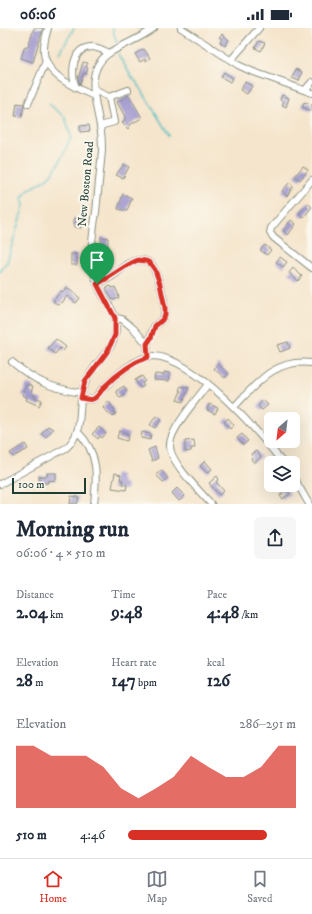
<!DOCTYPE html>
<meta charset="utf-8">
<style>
:root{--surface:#fff;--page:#f6f6f7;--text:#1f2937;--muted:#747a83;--line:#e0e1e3;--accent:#d93025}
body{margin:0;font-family:"IM FELL DW Pica",serif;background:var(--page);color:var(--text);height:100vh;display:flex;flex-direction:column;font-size:15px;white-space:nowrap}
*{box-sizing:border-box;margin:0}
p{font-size:13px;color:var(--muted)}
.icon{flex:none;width:22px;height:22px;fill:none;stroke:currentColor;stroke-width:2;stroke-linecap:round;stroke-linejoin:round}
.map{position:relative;height:476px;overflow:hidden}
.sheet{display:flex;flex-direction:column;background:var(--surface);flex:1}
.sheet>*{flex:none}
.needle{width:26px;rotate:208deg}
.fabs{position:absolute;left:264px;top:384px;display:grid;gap:8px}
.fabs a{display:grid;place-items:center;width:36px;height:36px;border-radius:6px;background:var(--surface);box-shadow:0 4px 16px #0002;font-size:20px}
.scale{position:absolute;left:12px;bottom:10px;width:74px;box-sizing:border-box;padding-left:4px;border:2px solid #1f3d34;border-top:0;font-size:11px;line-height:14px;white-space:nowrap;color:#1f3d34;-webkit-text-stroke:3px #fbf7ec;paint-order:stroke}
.pin{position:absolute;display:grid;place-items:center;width:34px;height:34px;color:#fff;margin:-41px -17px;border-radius:50% 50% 50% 0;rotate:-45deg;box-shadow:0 0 4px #0007}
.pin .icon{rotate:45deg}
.round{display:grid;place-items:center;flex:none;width:42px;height:42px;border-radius:6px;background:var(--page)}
.summary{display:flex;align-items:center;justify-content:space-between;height:68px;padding:0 16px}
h1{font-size:22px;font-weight:700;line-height:30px}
.stats{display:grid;grid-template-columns:repeat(3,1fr);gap:6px;height:68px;padding:4px 16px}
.stats div{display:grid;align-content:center}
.stats b{font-size:17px;font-weight:700}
.stats small{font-size:11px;font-weight:400}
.stats p{font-size:11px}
.chart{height:112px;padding:8px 16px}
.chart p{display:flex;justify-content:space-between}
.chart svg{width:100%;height:72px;margin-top:4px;fill:var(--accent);opacity:.7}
ul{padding:0 16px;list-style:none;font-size:13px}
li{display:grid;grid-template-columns:64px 48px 1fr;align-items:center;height:30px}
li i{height:10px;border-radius:5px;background:var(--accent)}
.status{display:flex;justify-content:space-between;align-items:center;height:28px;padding:0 20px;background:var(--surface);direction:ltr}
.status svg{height:11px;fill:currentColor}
.tabs{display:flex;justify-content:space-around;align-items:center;height:56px;border-top:1px solid var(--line);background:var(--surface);font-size:11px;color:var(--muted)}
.tabs a{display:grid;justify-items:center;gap:2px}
.tabs .active{color:var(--accent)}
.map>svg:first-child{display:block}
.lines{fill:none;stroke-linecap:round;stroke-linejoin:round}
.stream{stroke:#51bfc6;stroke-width:1.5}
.building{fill:#a59dd0}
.minor-casing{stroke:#8a9180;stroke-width:8}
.minor{stroke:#fff;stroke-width:6}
.route-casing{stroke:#fff;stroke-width:8}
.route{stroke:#d93025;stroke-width:5}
.labels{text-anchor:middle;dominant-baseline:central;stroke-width:4;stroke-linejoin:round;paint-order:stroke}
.street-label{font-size:12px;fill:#1f3d34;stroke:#fbf7ec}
</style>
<div class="status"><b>06:06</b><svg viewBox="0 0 49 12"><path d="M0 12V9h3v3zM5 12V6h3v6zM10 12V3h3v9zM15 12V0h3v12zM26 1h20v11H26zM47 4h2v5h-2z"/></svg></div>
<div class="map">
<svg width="312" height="476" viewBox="0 0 312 476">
<rect width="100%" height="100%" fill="#fbf7ec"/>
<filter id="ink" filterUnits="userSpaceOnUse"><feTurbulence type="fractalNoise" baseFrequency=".025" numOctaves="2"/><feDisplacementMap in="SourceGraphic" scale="8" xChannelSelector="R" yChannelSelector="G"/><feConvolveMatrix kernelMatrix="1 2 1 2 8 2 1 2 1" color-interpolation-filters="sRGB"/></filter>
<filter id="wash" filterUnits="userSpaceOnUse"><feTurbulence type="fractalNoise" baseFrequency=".012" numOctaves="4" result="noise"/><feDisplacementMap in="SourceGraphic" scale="16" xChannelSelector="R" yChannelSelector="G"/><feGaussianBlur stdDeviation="0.9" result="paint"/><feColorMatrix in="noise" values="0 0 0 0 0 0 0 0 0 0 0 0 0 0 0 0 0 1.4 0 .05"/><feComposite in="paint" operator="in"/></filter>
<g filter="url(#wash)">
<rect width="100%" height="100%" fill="#f5e5cc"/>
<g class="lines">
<g class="stream">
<polyline points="112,0 117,15"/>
<polyline points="60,25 74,0"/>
<polyline points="118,26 131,48 138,56 169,107"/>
<path d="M0 244 7 234 24 177 22 170C30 158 35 160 46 151 59 140 64 124 71 109L65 89 49 76"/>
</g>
</g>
<g id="blocks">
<g class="building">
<polygon points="34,0 43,0 33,34 21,30 25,18 28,19"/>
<polygon points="222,6 229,12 225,18 220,14 222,11 219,9"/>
<polygon points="259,13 265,15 261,23 255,20"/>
<polygon points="144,21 150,30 146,33 145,31 140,34 135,26"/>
<polygon points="83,34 88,35 86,39 88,40 86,46 84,45 80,57 78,51"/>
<polygon points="296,41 302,44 299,53 292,50"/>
<polygon points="224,44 233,50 230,54 221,49"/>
<polygon points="245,54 252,58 247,66 240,62"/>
<polygon points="129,67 142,90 131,96 128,101 122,95 125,92 125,89 117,74"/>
<polygon points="282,67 289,70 286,79 282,77 284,74 280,72"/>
<polygon points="304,74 312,76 312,83 302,79"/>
<polygon points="17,75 24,76 22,89 15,88"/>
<polygon points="89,97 90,103 80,104 80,98"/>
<polygon points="124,136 129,139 123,150 116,147"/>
<polygon points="303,138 308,142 300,152 295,148"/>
<polygon points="290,154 293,158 287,168 282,163"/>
<polygon points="123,166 132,170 127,183 118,181"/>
<polygon points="308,175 312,179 303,190 299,185"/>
<polygon points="74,190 81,190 81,200 74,199"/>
<polygon points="291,192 296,196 288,207 283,203"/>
<polygon points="101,209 108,210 108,219 102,218 102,216 101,216"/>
<polygon points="265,217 271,222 267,227 260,222"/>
<rect x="71" y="226" width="6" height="11"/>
<polygon points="280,229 287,234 283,239 276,234"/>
<polygon points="293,240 302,248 298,253 289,245"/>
<polygon points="111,258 112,260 115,259 118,265 119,270 114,272 112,271 106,260"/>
<polygon points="66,259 80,270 76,275 67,268 62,275 61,274 58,277 53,273 61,263 63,264"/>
<polygon points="56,311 66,319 63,323 60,320 55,326 48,320"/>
<polygon points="288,314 290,320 280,324 277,317"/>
<polygon points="218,336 229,346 225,350 214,341"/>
<polygon points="164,344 170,345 169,353 154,352 155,346 164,347"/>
<polygon points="142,348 145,353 142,355 144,358 140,360 135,352"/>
<polygon points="27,356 33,358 31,365 35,367 34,369 42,372 39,378 26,372 27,369 22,367"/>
<polygon points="124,358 127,363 123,366 124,368 120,370 116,363"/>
<polygon points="181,358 189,360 183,374 177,372 181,363 179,362"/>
<polygon points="263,372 268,377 262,382 258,378"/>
<polygon points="108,373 115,382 114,384 116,385 113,389 103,380"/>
<polygon points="209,376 218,380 215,386 207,382"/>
<polygon points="156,388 161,392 155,400 150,397"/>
<polygon points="228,390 234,397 230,401 224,394"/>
<polygon points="48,398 53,401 46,409 41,406"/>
<polygon points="99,399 106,406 102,410 100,408 98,411 92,406"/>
<polygon points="119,403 129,406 127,413 117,410"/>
<polygon points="142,404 151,406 150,412 141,410"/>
<polygon points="242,406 248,413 243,417 237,410"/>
<polygon points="194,412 195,420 191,420 191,423 185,424 185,413"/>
<polygon points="25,416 28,421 13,429 10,425"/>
<polygon points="155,419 158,430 152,433 148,422"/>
<polygon points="256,423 261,429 254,435 251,431 253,429 251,426"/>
<polygon points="205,433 212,441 207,445 200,438"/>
<polygon points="161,442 168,450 163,454 156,447"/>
<polygon points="47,445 56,445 56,452 47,453 48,455 39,455 39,448 47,448"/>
<polygon points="115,445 121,447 120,452 123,452 122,456 127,457 126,462 112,460"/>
<polygon points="217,448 219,451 216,454 224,463 219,467 209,455"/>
<polygon points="285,458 290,466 282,471 280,467 283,466 280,461"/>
<polygon points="177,460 185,468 179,473 172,465"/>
<polygon points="71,468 79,469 77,476 70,476"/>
</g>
</g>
</g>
<g filter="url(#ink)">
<use href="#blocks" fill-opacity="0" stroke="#8a9180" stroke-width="1"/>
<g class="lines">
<defs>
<g id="minor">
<path d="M48 0C46 8 43 16 44 25 46 48 76 60 94 68"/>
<polyline points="181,0 238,37 251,43 312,65"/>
<polyline points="231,32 259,0"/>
<path d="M76 60C71 47 71 20 91 19 98 19 103 22 109 25"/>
<polyline points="94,62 109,69 114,94 100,98"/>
<polyline points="305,62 312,54"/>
<polyline points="109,69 128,62"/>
<polyline points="28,76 46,33"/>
<polyline points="312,152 271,200 270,205 274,210 312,240"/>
<path d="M97 256C103 253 109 251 114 247 121 242 130 232 140 232 144 232 148 233 151 236 158 244 167 278 164 288 162 294 157 295 154 299 151 304 151 310 147 316"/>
<polyline points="115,290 122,291 134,301 147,316 148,329"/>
<path d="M12 334C36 354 51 360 82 365"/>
<path d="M208 356C198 370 171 400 170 416 168 433 200 463 211 476"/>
<path d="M81 370C85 371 89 372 93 371 97 369 100 363 103 360 111 353 118 346 126 340 134 334 144 328 154 328 196 331 258 403 283 435"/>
<path d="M234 379C257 355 275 330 312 335"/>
<path d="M78 404C99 425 97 448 94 476"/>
<polyline points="293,448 309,476"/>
<path d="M0 456 66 420C87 401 75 379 85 355 93 334 117 322 116 297 116 283 105 273 100 262 97 255 94 248 93 241 90 222 93 203 96 184 98 163 100 143 102 123 102 114 102 106 100 98 96 74 84 43 108 26 123 16 140 11 154 0"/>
</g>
</defs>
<use href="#minor" class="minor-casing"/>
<use href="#minor" class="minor"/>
</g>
</g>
<g class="lines" filter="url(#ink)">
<defs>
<path id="route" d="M138 232 146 233 150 235 155 242 160 256 165 280V287L162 292 155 298 151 310 147 316 148 329C131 335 117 346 104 359 101 363 98 369 93 371 90 372 85 371 81 370L85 353 107 324 115 307V290L97 256C112 249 123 238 138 232Z"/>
</defs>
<use href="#route" class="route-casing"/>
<use href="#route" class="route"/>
</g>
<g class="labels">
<g class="street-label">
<text transform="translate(86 156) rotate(-85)">New Boston Road</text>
</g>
</g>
</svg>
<div class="fabs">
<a><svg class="needle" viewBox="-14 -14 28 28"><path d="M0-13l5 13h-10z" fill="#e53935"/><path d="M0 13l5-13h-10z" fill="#747a83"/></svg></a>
<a><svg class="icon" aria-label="layers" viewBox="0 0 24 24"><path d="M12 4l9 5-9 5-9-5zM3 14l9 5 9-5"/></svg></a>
</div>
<div class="scale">100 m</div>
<div class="pin" style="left:97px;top:256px;background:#1e9e55"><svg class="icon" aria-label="arrive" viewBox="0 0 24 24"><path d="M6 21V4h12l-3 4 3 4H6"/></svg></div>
</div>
<section class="sheet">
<div class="summary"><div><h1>Morning run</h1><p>06:06 · 4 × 510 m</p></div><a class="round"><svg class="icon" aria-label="share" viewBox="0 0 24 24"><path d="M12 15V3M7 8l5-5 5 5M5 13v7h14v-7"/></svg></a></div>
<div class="stats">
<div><p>Distance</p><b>2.04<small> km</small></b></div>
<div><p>Time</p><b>9:48</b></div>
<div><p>Pace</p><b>4:48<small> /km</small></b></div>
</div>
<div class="stats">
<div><p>Elevation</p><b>28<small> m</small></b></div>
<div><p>Heart rate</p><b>147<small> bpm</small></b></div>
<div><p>kcal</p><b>126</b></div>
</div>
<div class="chart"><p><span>Elevation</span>286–291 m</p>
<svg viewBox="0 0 160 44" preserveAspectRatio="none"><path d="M0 44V6L10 6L20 12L30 12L40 12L50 19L60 32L70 38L80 32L90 25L100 12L110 19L120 25L130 25L140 19L150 6L160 6V44z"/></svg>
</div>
<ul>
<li><b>510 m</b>4:46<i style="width:83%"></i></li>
</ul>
</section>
<nav class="tabs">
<a class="active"><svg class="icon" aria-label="home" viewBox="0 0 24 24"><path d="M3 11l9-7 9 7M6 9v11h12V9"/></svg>Home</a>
<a><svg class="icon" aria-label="map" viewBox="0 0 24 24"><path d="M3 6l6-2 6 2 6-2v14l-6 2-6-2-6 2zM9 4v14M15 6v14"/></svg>Map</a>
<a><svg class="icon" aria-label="saved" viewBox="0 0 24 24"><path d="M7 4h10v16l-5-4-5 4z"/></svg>Saved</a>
</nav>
